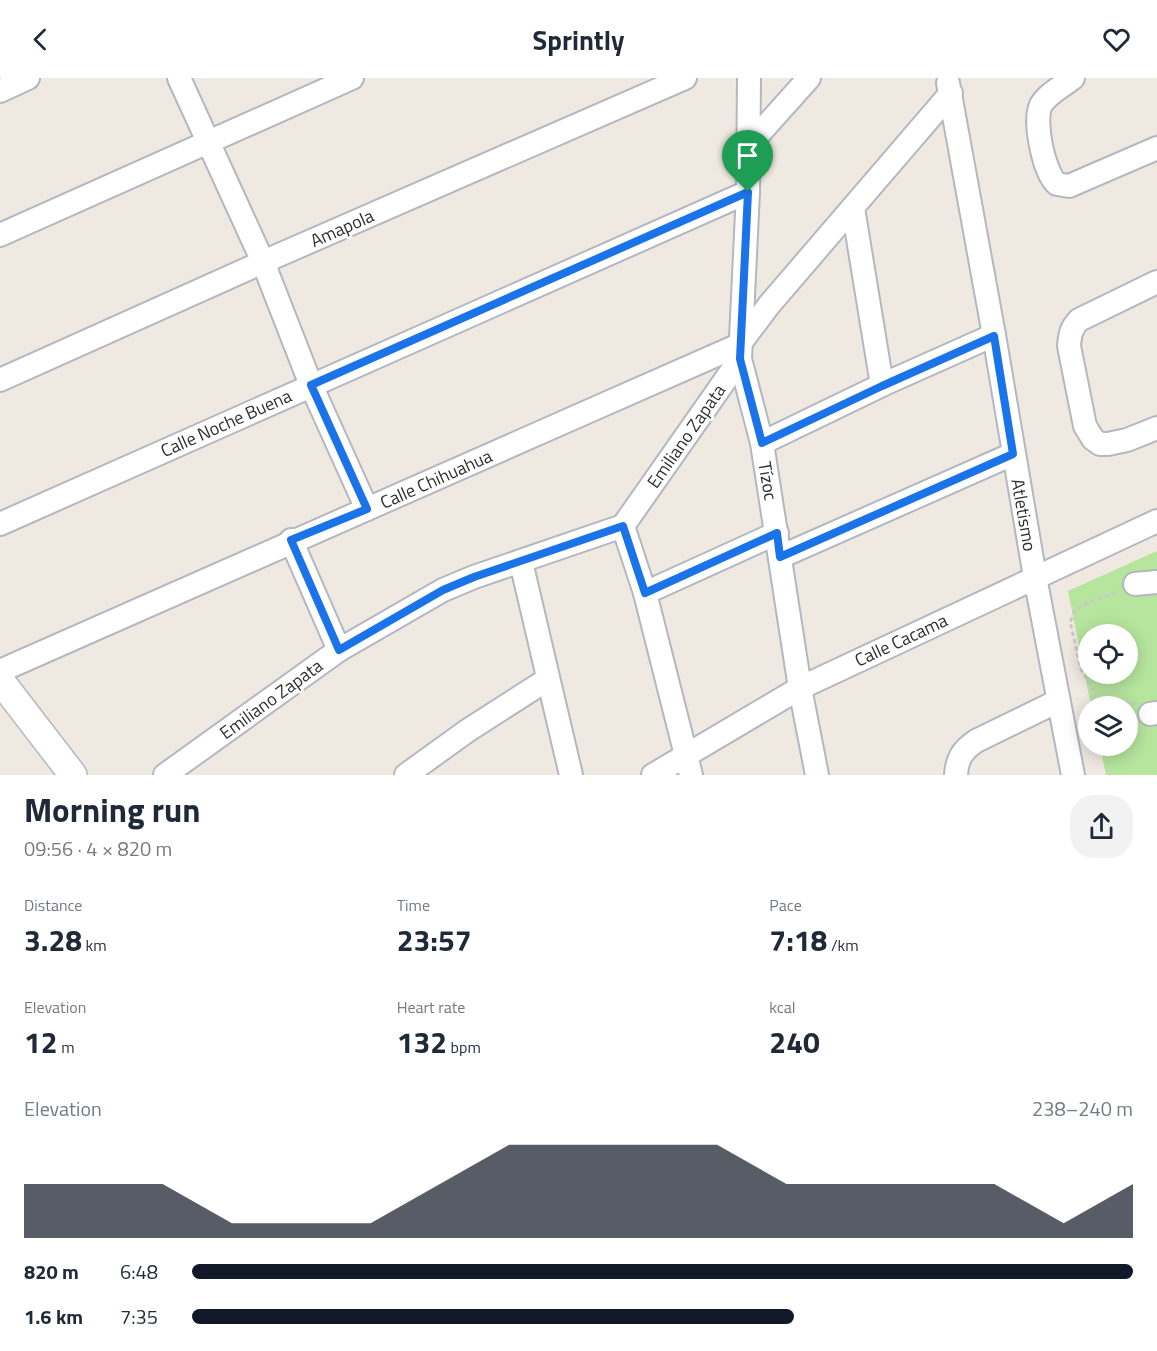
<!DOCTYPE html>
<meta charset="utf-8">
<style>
:root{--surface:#fff;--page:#f2f2f3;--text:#1f2937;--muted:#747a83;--accent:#111827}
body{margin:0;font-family:"Titillium Web",sans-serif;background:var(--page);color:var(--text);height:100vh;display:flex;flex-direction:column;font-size:22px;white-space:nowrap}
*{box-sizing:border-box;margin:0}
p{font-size:20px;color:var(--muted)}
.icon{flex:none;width:33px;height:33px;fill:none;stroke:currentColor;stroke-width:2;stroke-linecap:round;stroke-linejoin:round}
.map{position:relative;height:697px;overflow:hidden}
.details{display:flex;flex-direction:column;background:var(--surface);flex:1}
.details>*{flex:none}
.fabs{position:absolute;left:1078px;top:546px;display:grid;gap:12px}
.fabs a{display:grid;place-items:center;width:60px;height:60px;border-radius:50%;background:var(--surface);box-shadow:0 3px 15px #0003;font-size:30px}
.pin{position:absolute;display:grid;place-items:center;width:51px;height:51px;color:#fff;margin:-62px -26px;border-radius:50% 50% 50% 0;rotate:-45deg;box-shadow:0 0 6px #0007}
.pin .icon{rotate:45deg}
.round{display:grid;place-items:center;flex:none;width:63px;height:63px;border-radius:24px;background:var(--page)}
.overview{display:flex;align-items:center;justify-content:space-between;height:102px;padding:0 24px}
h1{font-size:33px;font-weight:700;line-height:45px}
.figures{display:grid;grid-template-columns:repeat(3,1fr);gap:9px;height:102px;padding:6px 24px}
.figures div{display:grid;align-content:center}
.figures b{font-size:30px;font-weight:700}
.figures small{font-size:16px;font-weight:400}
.figures p{font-size:16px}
.chart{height:168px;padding:12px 24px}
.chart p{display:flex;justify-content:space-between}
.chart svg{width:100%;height:108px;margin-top:6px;fill:var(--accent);opacity:.7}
ul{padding:0 24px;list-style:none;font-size:20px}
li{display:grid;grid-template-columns:96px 72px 1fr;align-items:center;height:45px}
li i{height:15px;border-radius:8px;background:var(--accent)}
header{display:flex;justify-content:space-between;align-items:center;height:78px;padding:0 24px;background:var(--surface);font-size:27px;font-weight:700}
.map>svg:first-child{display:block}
.green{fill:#b6e59e;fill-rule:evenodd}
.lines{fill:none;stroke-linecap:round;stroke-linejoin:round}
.minor-casing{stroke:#b4b7c1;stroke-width:26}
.tertiary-casing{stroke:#b4b7c1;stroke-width:30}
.path{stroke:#c9c9c9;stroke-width:3;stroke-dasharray:4.5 3;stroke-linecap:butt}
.minor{stroke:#fff;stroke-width:22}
.tertiary{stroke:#fff;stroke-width:27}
.route-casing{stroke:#fff;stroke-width:12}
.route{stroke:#1a73e8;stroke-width:8}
.labels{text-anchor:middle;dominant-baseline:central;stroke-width:5;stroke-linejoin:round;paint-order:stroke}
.street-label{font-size:18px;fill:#2e2e2e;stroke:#fff}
</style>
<header><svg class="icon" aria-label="back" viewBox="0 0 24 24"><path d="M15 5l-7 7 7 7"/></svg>Sprintly<svg class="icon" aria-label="heart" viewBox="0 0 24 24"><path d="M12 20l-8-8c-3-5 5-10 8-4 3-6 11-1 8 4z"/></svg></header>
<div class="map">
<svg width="1157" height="697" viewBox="0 0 1157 697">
<rect width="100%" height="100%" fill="#efe9e1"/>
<path class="green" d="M1157 473V697H1106L1100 668H1128V628H1091L1068 513ZM1089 556H1128V596H1089Z"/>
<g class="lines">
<defs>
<g id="minor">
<polyline points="179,0 263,184 311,307 367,431"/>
<polyline points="749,0 748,114 740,281 762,365 800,610 817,697"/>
<path d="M1073 0C1063 8 1047 16 1041 27 1033 43 1044 95 1057 106L1069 108 1157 70"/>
<polyline points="948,5 994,257 1035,499 1073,697"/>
<polyline points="0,13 28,0"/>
<polyline points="749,67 809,0"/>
<polyline points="853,130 882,307"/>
<polyline points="0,157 352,0"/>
<path d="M1157 204 1079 242C1071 250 1070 257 1069 268L1085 348 1093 361 1100 366H1108L1127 362 1157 350"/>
<polyline points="0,302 263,184 685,0"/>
<polyline points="762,365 882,307 994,257"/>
<polyline points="0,446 748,114"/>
<polyline points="623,448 645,515 691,697"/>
<polyline points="291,462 339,572"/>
<polyline points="780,479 1013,376"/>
<polyline points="521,484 571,697"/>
<polyline points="1135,506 1157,504"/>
<polyline points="645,515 777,455"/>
<path d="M0 593C246 482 493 376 739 267L769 227 951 15"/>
<polyline points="1150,636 1157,635"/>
<polyline points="165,697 339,572 443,512 474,499 623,448 740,281"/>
<polyline points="406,697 467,653 548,601"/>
<polyline points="653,697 800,610 1157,443"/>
<path d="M956 697C957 680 963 672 976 663L1058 623"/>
</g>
<polyline id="tertiary" points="0,602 73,697"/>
</defs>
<use href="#minor" class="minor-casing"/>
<use href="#tertiary" class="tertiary-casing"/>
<polyline class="path" points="1116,514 1084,526 1075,533 1070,544 1081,591 1092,610 1098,627 1134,625"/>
<use href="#minor" class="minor"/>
<use href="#tertiary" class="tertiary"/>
</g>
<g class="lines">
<defs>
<polygon id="route" points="748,114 740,281 762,365 882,308 994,258 1013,376 780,479 777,455 645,515 623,448 474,499 443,512 339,572 291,462 367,431 311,307"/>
</defs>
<use href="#route" class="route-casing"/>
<use href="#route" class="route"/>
</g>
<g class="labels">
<g class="street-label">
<text transform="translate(342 150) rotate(-24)">Amapola</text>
<text transform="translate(226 345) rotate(-24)">Calle Noche Buena</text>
<text transform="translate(686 358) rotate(-55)">Emiliano Zapata</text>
<text transform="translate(436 401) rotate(-24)">Calle Chihuahua</text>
<text transform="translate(768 403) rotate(80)">Tízoc</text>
<text transform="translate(1024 437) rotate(80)">Atletismo</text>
<text transform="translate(901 562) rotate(-25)">Calle Cacama</text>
<text transform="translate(271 621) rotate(-36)">Emiliano Zapata</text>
</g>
</g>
</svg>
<div class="fabs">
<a><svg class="icon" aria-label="locate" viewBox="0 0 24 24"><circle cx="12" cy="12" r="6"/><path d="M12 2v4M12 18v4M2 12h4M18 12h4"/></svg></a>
<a><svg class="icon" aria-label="layers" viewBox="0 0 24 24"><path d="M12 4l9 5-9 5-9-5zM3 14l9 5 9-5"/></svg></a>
</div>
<div class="pin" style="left:748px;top:114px;background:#1e9e55"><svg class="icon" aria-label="arrive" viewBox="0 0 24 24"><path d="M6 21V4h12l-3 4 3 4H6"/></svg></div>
</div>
<section class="details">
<div class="overview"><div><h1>Morning run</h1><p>09:56 · 4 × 820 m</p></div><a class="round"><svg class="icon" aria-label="share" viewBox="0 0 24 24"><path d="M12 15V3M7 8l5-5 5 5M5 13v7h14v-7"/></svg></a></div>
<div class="figures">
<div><p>Distance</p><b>3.28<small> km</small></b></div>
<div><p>Time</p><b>23:57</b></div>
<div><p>Pace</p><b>7:18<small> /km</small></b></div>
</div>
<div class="figures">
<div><p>Elevation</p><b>12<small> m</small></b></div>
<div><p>Heart rate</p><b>132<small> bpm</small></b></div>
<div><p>kcal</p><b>240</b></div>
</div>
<div class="chart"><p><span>Elevation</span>238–240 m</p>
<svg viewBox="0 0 160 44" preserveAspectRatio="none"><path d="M0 44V22L10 22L20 22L30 38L40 38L50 38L60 22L70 6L80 6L90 6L100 6L110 22L120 22L130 22L140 22L150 38L160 22V44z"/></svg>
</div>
<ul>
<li><b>820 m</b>6:48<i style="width:100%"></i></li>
<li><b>1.6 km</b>7:35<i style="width:64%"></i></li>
</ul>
</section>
